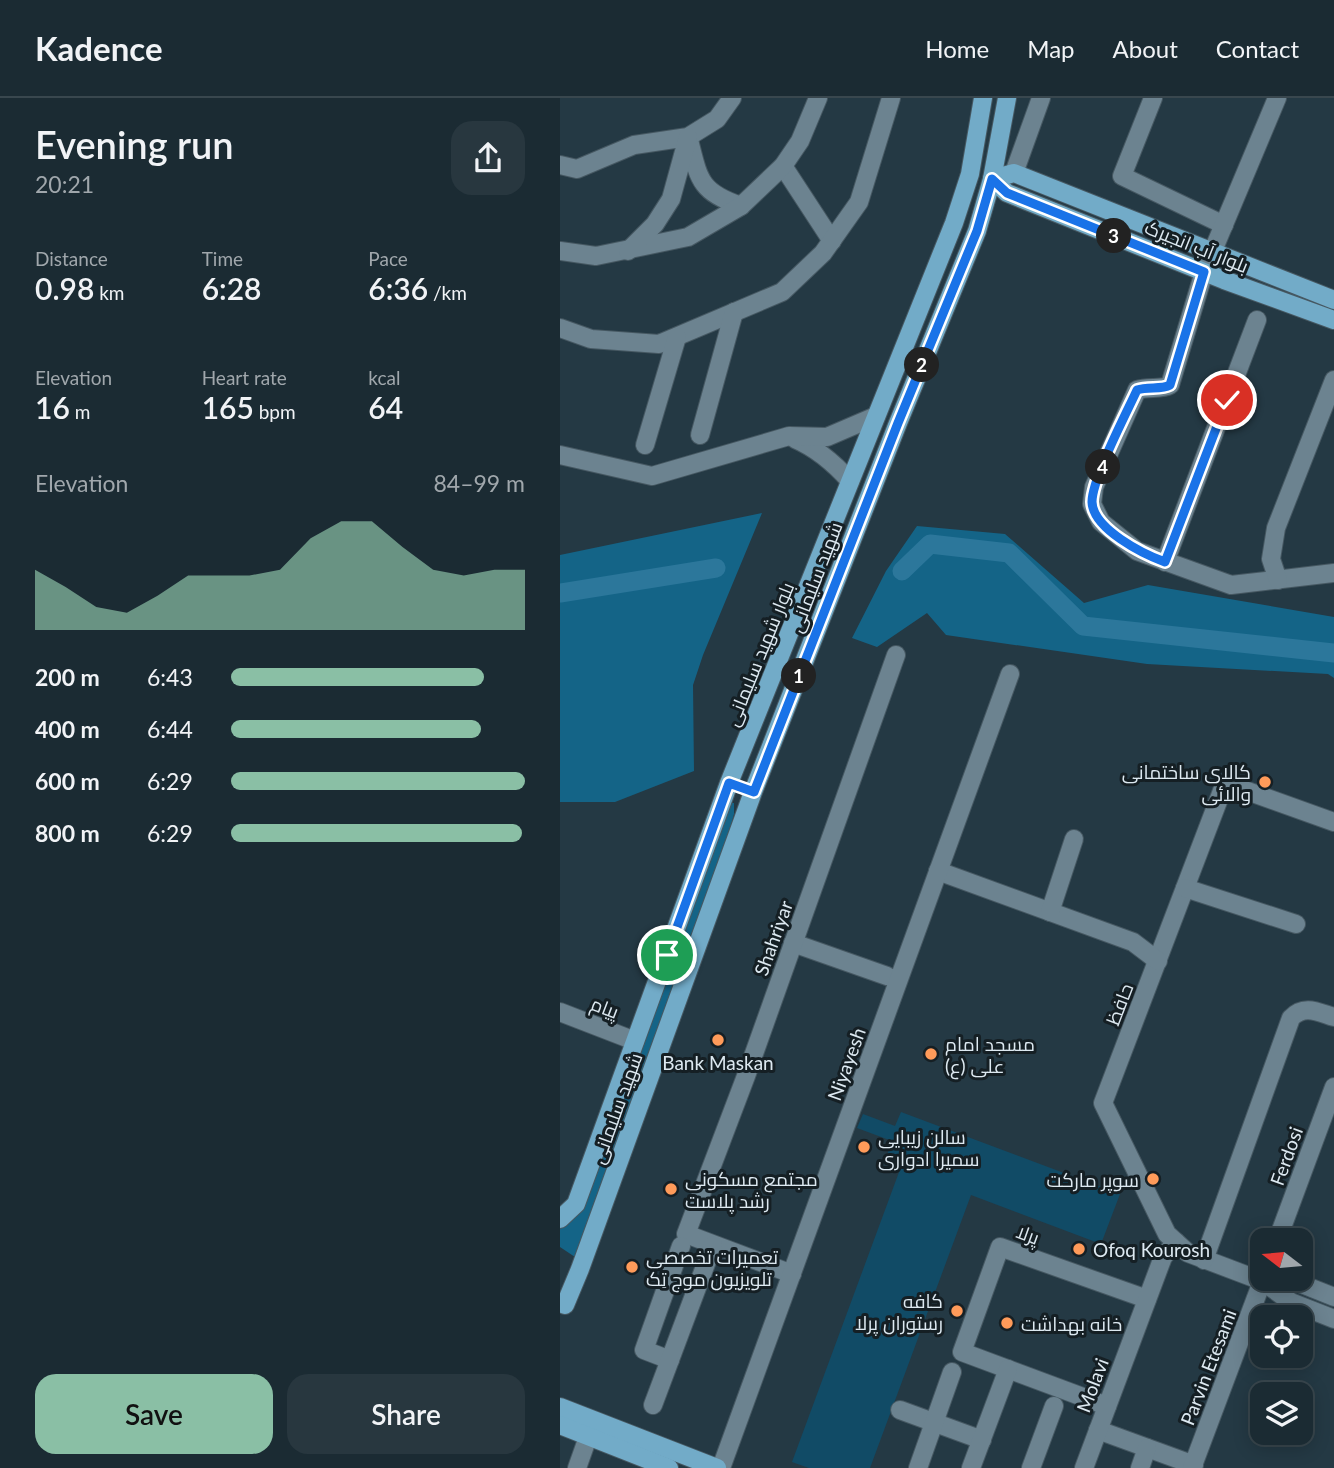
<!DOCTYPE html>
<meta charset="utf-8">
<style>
:root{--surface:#1b2b33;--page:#28373f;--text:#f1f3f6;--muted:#a0a7ac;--line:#39474e;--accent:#8abfa5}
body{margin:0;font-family:Lato,Cairo,sans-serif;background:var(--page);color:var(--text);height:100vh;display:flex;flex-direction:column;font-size:26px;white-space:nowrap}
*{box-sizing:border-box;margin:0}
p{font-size:23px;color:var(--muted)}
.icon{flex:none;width:38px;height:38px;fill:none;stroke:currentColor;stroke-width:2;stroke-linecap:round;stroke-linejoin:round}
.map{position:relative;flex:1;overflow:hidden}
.sheet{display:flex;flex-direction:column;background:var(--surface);width:560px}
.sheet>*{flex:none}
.needle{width:46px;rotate:286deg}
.buttons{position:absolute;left:690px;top:1130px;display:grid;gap:14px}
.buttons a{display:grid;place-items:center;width:63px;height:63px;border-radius:14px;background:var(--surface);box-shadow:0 4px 18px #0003,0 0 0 2px var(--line);font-size:35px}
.pin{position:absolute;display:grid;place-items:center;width:60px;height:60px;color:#fff;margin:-30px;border:4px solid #fff;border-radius:50%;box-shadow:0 2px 7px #0007}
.km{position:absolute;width:35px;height:35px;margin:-18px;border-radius:50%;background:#222;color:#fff;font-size:19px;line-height:35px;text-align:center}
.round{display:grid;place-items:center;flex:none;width:74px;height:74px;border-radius:21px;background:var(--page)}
.head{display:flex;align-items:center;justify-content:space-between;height:119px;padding:0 35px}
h1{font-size:38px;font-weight:600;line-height:52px}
.metrics{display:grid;grid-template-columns:repeat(3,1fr);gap:10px;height:119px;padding:7px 35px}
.metrics div{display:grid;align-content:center}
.metrics b{font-size:30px;font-weight:600}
.metrics small{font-size:19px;font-weight:400}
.metrics p{font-size:19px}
.chart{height:196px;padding:14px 35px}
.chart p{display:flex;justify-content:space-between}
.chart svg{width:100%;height:126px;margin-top:7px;fill:var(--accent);opacity:.7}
.cta{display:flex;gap:14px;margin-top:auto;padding:14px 35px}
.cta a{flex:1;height:80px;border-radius:21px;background:var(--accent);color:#111;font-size:28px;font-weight:600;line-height:80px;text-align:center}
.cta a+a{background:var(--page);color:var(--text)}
ul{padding:0 35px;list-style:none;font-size:23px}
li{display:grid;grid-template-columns:112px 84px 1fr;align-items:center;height:52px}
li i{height:18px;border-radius:9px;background:var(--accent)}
header{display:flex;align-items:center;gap:42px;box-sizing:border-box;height:98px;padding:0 35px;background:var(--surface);border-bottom:2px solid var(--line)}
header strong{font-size:33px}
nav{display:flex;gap:38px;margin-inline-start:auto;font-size:24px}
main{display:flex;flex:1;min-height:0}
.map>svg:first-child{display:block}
.green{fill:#114b66}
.forest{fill:#146487}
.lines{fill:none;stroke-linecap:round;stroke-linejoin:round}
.river{stroke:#2c779b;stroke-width:19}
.minor-casing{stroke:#465862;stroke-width:20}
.major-casing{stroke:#465862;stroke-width:20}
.minor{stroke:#6c8390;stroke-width:18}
.major{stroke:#72abc8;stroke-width:18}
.route-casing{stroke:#fff;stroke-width:14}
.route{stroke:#1a73e8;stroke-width:9}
.poi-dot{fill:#ff9b5a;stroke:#151f24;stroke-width:2.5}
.labels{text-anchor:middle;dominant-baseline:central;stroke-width:6;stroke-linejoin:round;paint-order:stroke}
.street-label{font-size:19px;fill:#dde9f1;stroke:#151f24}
.poi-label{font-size:19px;fill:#dde9f1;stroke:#151f24;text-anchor:start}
</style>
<header>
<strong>Kadence</strong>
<nav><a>Home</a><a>Map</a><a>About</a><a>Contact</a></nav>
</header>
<main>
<section class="sheet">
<div class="head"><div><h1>Evening run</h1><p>20:21</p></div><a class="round"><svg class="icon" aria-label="share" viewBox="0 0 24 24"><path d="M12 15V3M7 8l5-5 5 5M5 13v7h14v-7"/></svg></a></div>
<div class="metrics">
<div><p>Distance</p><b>0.98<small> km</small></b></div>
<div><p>Time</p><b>6:28</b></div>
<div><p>Pace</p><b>6:36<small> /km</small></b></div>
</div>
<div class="metrics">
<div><p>Elevation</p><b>16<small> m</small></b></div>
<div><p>Heart rate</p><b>165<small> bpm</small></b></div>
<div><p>kcal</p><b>64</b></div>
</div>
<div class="chart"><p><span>Elevation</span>84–99 m</p>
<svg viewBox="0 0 160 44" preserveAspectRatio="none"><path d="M0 44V23L10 29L20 36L30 38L40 32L50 25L60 25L70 25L80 23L90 12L100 6L110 6L120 15L130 23L140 25L150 23L160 23V44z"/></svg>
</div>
<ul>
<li><b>200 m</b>6:43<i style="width:86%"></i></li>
<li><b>400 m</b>6:44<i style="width:85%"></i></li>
<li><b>600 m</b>6:29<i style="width:100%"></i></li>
<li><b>800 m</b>6:29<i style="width:99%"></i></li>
</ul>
<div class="cta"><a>Save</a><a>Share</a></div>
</section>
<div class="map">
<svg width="774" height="1370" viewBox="0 0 774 1370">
<rect width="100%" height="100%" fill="#243944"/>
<polygon class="green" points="341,1014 560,1096 541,1146 411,1097 310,1370 249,1370 232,1364 342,1066 326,1060 332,1043 297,1030 303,1016 335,1028"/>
<g class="forest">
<polygon points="202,415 143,557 133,587 134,673 55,704 0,704 0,457"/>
<polygon points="357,428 445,436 524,505 588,487 774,519 774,580 768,576 587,566 386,537 367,515 317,549 292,540 326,473"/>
<polygon points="170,705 174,705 174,716 168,739 15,1159 0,1149 0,1127"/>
</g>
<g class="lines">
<g class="river">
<polyline points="342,473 370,446 449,455 523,528 774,555"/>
<polyline points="0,495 156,470"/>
</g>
<defs>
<g id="minor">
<polyline points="593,0 562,78 664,127"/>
<path d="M717 0 644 174 610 287C601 292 588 288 577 292L534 389 532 406 541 424 577 453 671 487 774 475"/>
<path d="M129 42C139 82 140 94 181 108"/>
<polyline points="0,67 17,71 74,47 128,39 157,21 172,0"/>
<polyline points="223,68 272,143"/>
<polyline points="454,75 481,0"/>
<polyline points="0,153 36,158 128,139 181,108 223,68 240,43 258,0"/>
<polyline points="68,153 95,126 111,101 128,39"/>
<polyline points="0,230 31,241 99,246 222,194 263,155 299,104 331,0"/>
<polyline points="140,337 174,214"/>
<path d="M235 341C258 351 274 365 290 383"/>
<polyline points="85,347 117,239"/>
<polyline points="0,357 92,378 229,338 267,339 316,318"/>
<polyline points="605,464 697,222"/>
<polyline points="718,482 711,461 716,430 774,282"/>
<polyline points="774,724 665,685 543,1005 607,1136 628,1155 702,1183 731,1204 774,1221"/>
<polyline points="378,773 573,844 598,863"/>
<polyline points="625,790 736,826"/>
<polyline points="490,814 514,741"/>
<polyline points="233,845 327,878"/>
<polyline points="0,914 75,943"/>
<polyline points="717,1143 774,989"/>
<path d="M644 1162 731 920C744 906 758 914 774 919"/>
<polyline points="232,1176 126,1136 186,978 336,557"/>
<polyline points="703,1184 739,1185 774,1199"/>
<polyline points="110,1262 84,1252 121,1148"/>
<polyline points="93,1307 153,1147"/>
<polyline points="547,1308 402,1254 440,1149 587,1201"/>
<polyline points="340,1312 422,1342"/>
<polyline points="538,1332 634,1367"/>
<polyline points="17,1370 28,1339"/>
<polyline points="161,1370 450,576"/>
<polyline points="358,1370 392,1274"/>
<polyline points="411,1370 448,1271"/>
<polyline points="471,1370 494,1308"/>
<polyline points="524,1370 603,1159 616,1144"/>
<polyline points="580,1370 587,1350"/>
<polyline points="632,1370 703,1181"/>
</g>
<g id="major">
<polyline points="774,202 454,75 432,81 447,95 664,182 774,222"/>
<polyline points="0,1121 16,1106 169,685 394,125 410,76 423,0"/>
<polyline points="5,1207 20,1171 193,694 338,325 417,133 432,81 447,0"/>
<polyline points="0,1309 157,1370"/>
<polyline points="0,1327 109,1370"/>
</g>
</defs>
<use href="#minor" class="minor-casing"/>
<use href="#major" class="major-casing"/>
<use href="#minor" class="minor"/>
<use href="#major" class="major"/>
</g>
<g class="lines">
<defs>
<path id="route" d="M107 857 169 685 194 694 338 325 417 133 432 81 447 95 644 174 610 287C601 292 588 288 577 292 566 316 532 381 532 404 533 431 583 456 605 464L667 302"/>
</defs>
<use href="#route" class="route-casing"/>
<use href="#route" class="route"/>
</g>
<g class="poi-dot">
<circle cx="705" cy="684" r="7"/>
<circle cx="158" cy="942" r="7"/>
<circle cx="371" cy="956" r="7"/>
<circle cx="304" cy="1049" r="7"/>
<circle cx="593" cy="1081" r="7"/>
<circle cx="111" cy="1091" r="7"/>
<circle cx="519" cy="1151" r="7"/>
<circle cx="72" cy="1169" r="7"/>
<circle cx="397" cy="1213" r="7"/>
<circle cx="447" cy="1225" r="7"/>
</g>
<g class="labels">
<g class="street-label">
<text transform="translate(637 148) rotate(22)">بلوار آب انجیرک</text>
<text transform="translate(255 479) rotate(-69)">شهید سلیمانی</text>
<text transform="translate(199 556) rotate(-68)">بلوار شهید سلیمانی</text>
<text transform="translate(213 840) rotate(-70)">Shahriyar</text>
<text transform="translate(559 906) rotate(-69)">حافظ</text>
<text transform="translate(45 909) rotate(21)">پیام</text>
<text transform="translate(286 966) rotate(-70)">Niyayesh</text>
<text transform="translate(56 1010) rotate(-70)">شهید سلیمانی</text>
<text transform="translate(726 1058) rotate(-70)">Ferdosi</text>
<text transform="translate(468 1136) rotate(20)">پرلا</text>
<text transform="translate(648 1269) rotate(-69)">Parvin Etesami</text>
<text transform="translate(532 1287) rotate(-69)">Molavi</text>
</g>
<g class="poi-label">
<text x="691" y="673" text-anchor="end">کالای ساختمانی<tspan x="691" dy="22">والائی</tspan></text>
<text x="385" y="945">مسجد امام<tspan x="385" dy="22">علی (ع)</tspan></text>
<text x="158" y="964" text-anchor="middle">Bank Maskan</text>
<text x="318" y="1038">سالن زیبایی<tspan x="318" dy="22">سمیرا ادواری</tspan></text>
<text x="125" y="1080">مجتمع مسکونی<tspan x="125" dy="22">رشد پلاست</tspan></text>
<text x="579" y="1081" text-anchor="end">سوپر مارکت</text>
<text x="533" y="1151">Ofoq Kourosh</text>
<text x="86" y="1158">تعمیرات تخصصی<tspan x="86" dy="22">تلویزیون موج تِک</tspan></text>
<text x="383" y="1202" text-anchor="end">کافه<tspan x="383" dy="22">رستوران پرلا</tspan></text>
<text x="461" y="1225">خانه بهداشت</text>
</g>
</g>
</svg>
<div class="buttons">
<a><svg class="needle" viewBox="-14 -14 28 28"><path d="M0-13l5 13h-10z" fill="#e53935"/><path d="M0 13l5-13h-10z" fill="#a0a7ac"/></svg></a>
<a><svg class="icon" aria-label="locate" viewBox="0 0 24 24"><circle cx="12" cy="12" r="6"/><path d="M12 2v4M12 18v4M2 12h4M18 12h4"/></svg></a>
<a><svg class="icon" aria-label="layers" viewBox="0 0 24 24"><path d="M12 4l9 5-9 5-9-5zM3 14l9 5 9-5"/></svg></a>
</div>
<div class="pin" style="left:107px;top:857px;background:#1e9e55"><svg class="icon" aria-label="arrive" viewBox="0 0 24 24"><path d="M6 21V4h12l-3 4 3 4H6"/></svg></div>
<div class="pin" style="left:667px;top:302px;background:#d93025"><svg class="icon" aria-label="check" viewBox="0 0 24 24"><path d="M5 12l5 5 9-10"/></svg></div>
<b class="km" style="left:239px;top:578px">1</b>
<b class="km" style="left:362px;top:267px">2</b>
<b class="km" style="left:554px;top:138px">3</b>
<b class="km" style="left:543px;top:369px">4</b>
</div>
</main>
